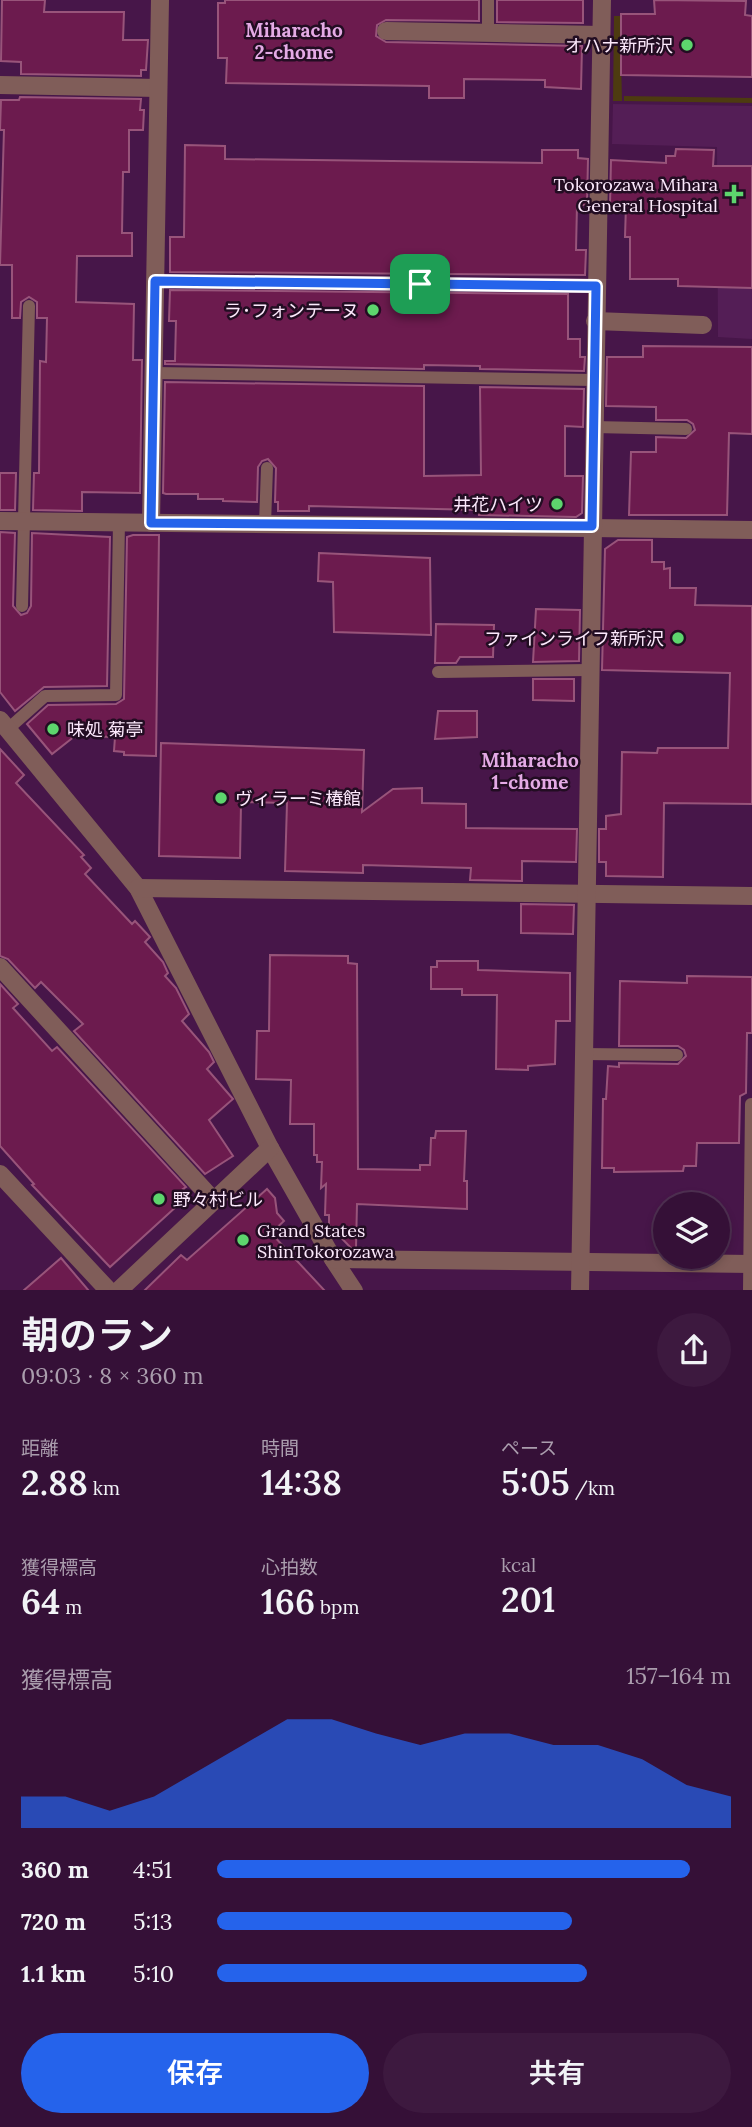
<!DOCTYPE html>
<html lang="ja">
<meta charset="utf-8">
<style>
:root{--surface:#351037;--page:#3d193f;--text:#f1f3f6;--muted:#aa9dad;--line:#4f3052;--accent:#2563eb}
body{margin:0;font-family:Lora,"Noto Sans JP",serif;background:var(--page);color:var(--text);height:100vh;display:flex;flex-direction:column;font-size:26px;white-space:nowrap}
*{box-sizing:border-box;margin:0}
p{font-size:23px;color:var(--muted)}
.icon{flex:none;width:38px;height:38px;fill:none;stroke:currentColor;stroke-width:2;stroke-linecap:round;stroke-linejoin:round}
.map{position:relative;height:1290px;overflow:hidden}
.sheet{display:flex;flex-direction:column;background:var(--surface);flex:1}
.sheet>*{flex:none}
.controls{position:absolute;left:653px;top:1192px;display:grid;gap:14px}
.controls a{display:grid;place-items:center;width:77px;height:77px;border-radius:50%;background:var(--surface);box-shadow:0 4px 10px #0003,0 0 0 2px var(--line);font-size:35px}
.pin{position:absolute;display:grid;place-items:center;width:60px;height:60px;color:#fff;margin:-30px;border-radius:14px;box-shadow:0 4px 10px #0006}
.round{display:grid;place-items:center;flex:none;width:74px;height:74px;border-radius:37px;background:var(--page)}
.headline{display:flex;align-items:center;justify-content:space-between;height:119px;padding:0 21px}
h1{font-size:38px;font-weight:600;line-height:52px}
.stats{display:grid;grid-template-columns:repeat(3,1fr);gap:10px;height:119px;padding:7px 21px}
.stats div{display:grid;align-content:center}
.stats b{font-size:35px;font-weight:600}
.stats small{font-size:19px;font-weight:400}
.stats p{font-size:19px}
.chart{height:196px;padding:14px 21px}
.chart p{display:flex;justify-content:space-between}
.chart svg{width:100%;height:126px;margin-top:7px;fill:var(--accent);opacity:.7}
.button{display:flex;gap:14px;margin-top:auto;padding:14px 21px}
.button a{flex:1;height:80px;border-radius:42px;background:var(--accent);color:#fff;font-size:28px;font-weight:600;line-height:80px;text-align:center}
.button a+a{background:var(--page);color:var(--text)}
ul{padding:0 21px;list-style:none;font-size:23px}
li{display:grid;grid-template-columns:112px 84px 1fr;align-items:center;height:52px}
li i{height:18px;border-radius:9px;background:var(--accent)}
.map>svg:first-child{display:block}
.built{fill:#541e56}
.green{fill:#4d3b10}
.building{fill:#6c1b4e;stroke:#98547a;stroke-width:2}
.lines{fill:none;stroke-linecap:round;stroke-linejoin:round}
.service{stroke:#805d59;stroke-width:12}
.minor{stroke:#805d59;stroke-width:18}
.tertiary{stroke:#805d59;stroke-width:18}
.route-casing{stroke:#fff;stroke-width:14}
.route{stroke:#2563eb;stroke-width:9}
.poi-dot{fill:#5dd56d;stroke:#220d22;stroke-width:2.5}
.labels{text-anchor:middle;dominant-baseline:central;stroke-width:5;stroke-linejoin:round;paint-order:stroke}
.poi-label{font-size:18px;fill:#fce9fc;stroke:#220d22;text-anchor:end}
.neighbourhood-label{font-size:19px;font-weight:bold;fill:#e4aae5;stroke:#220d22}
</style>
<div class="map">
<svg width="752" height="1291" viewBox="0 0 752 1291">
<rect width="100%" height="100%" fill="#471649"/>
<polygon class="built" points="613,104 752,106 752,339 718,337 717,147 612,144"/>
<g class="green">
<polygon points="614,16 620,16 622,101 613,101"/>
<polygon points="624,96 752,98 752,103 624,101"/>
</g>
<g class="building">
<polygon points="2,0 45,0 44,12 124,12 123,40 148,40 146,70 141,70 141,76 21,74 21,62 1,61"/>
<polygon points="225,0 479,0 479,21 386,20 377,25 376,36 386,42 582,46 581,89 545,87 545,80 464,79 464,98 429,98 429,86 226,83 227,58 218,58 218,3 225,3"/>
<polygon points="497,0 583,0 583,23 497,22"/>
<polygon points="654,0 746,1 745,15 752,16 752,77 621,75 621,14 655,14"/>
<polygon points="20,97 141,99 140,110 144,110 143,130 129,130 129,172 123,172 122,233 132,233 132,256 77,256 76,302 134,304 133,360 142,360 140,493 82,492 82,511 33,510 34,473 39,473 40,361 46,362 47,318 37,318 37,302 29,297 21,302 20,318 12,318 12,265 0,265 4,130 0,130 1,100 19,100"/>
<polygon points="185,145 225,146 225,159 542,163 542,150 578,150 578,158 588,159 587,205 577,205 576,250 586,250 585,275 170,272 170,237 184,237"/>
<polygon points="676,149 714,150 713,166 752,166 752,288 678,286 678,279 630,279 630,237 625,237 626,205 610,205 611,160 666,163 666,156 675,156"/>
<polygon points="170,290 568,294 568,339 580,339 580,357 585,357 584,371 480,369 480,366 424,365 424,369 165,364 165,361 175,361 176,321 169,321"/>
<polygon points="643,346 752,347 752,434 729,433 727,515 629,515 631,452 656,452 656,437 686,438 695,430 693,424 687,420 656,420 656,407 606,406 607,357 643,357"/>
<polygon points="165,382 424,386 424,476 481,475 480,387 584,389 583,427 565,426 565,476 583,476 582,513 576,517 479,515 479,510 309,506 309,511 278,511 278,502 275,502 276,468 268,459 262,461 258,467 257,502 223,501 223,499 198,499 198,494 166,494 163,493"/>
<polygon points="0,473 16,473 15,510 0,510"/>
<polygon points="0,532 15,533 13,606 21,615 27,613 31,606 32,533 110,537 107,686 44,687 15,711 0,692"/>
<polygon points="133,535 159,535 156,756 124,755 124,752 114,751 115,737 75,736 52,754 27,724 48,705 116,704 124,699 127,537"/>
<polygon points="618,540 652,540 652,562 664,562 664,569 670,568 670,588 696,588 695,605 752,606 752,804 664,803 663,877 606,876 606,862 599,862 599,829 606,829 606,816 621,814 622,752 657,753 658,748 728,748 730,673 602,670 605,549"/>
<polygon points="319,553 430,558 431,635 334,632 333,582 318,581"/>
<polygon points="536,609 580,610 579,661 533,662"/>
<polygon points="436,624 494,625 493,657 460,657 456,663 435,663"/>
<polygon points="533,679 574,679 574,701 533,700"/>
<polygon points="438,711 477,711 477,737 435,739"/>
<polygon points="161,743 364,750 362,812 393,789 422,788 422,803 466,804 466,828 577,829 576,862 522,861 522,881 470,880 471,868 363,865 363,873 285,871 287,803 246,802 241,804 240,858 159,856"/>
<polygon points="0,749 24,775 16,783 84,855 81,857 91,868 85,874 132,924 135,921 150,937 145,942 163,962 168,973 165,976 176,988 189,1014 182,1021 209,1052 214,1062 207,1069 233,1099 209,1120 233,1156 205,1174 74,1031 83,1024 41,982 35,988 8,959 0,956"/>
<polygon points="521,904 574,905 573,934 521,933"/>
<polygon points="270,955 348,956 348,963 357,964 358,1169 420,1170 420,1165 430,1165 431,1138 435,1138 436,1131 466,1131 464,1181 467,1181 467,1209 357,1204 356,1248 351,1248 329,1225 329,1215 325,1215 326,1184 321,1188 322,1162 317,1162 317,1155 314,1155 314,1124 290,1124 291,1080 256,1079 257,1031 269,1031"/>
<polygon points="437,961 478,961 478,970 570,973 570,1021 556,1021 555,1064 528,1066 528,1070 496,1069 497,995 462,995 462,989 431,989 431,967 437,967"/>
<polygon points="687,976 752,977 752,1033 747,1033 746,1093 740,1096 739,1143 697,1143 696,1166 684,1166 683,1171 614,1172 614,1168 602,1168 603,1099 606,1099 608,1066 619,1067 619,1063 678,1064 686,1056 684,1050 678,1046 619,1046 620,981 687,983"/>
<polygon points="0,984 18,1004 13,1008 52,1051 57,1047 186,1187 183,1189 189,1195 110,1267 32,1185 34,1184 0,1146"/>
<polygon points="267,1189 275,1198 277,1213 284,1221 271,1233 325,1291 144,1291 181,1255 187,1260"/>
<polygon points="61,1258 89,1291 23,1291"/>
</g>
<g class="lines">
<g class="service">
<polyline points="488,33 488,0"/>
<polyline points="155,281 596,286"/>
<polyline points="154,373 594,380"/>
<polyline points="594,427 686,429"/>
<polyline points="265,524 267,468"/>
<polyline points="22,606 29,306"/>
<polyline points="438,672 589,670"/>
<polyline points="8,729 45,696 116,695 119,522"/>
<polyline points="583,1054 677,1055"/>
<polyline points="749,1291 751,1104"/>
</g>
<g class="minor">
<polyline points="386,31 601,35"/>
<polyline points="0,85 158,88"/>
<polyline points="595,321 703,325"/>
<polyline points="0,521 752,530"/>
<polyline points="151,523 160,0"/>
<polyline points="0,720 138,888 270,1148 333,1259 354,1291"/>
<polyline points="138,888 752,896"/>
<polyline points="0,967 214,1201"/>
<polyline points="0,1174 109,1291"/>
<polyline points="333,1259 752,1264"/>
<polyline points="580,1291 602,0"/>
</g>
<polyline class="tertiary" points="118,1291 270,1148"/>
</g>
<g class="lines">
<defs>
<polygon id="route" points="155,281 596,286 592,526 151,523"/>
</defs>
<use href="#route" class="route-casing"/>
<use href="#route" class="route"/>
</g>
<g class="poi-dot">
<circle cx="687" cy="45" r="7"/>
<path d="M730.5 183.5h7v7h7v7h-7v7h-7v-7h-7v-7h7z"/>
<circle cx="373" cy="310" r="7"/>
<circle cx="557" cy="504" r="7"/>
<circle cx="678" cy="638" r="7"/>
<circle cx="53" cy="729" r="7"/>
<circle cx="221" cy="798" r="7"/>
<circle cx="159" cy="1199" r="7"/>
<circle cx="243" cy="1240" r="7"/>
</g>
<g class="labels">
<g class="poi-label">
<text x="673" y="45">オハナ新所沢</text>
<text x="718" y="184">Tokorozawa Mihara<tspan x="718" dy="21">General Hospital</tspan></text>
<text x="359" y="310">ラ･フォンテーヌ</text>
<text x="543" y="504">井花ハイツ</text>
<text x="664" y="638">ファインライフ新所沢</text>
<text x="67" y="729" text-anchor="start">味処 菊亭</text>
<text x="235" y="798" text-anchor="start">ヴィラーミ椿館</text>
<text x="173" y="1199" text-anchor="start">野々村ビル</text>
<text x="257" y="1230" text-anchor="start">Grand States<tspan x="257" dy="21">ShinTokorozawa</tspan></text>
</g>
<g class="neighbourhood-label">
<text x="294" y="30">Miharacho<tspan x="294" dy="22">2-chome</tspan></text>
<text x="530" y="760">Miharacho<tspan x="530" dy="22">1-chome</tspan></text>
</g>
</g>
</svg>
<div class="controls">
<a><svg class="icon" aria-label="layers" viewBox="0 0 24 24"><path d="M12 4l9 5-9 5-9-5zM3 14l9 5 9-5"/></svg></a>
</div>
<div class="pin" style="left:420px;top:284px;background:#1e9e55"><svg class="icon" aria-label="arrive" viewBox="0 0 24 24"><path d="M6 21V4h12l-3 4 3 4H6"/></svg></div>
</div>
<section class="sheet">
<div class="headline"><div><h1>朝のラン</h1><p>09:03 · 8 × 360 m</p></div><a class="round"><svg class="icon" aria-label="share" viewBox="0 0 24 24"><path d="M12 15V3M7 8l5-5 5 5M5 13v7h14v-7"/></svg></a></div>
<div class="stats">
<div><p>距離</p><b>2.88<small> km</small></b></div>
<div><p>時間</p><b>14:38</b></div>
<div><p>ペース</p><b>5:05<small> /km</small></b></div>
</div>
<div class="stats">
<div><p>獲得標高</p><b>64<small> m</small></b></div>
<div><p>心拍数</p><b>166<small> bpm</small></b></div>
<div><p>kcal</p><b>201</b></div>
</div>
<div class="chart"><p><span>獲得標高</span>157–164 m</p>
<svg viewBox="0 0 160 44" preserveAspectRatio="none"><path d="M0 44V33L10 33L20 38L30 33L40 24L50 15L60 6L70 6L80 11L90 15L100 11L110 11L120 15L130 15L140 20L150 29L160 33V44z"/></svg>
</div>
<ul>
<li><b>360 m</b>4:51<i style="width:92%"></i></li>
<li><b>720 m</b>5:13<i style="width:69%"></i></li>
<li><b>1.1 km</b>5:10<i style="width:72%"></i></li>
</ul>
<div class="button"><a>保存</a><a>共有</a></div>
</section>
